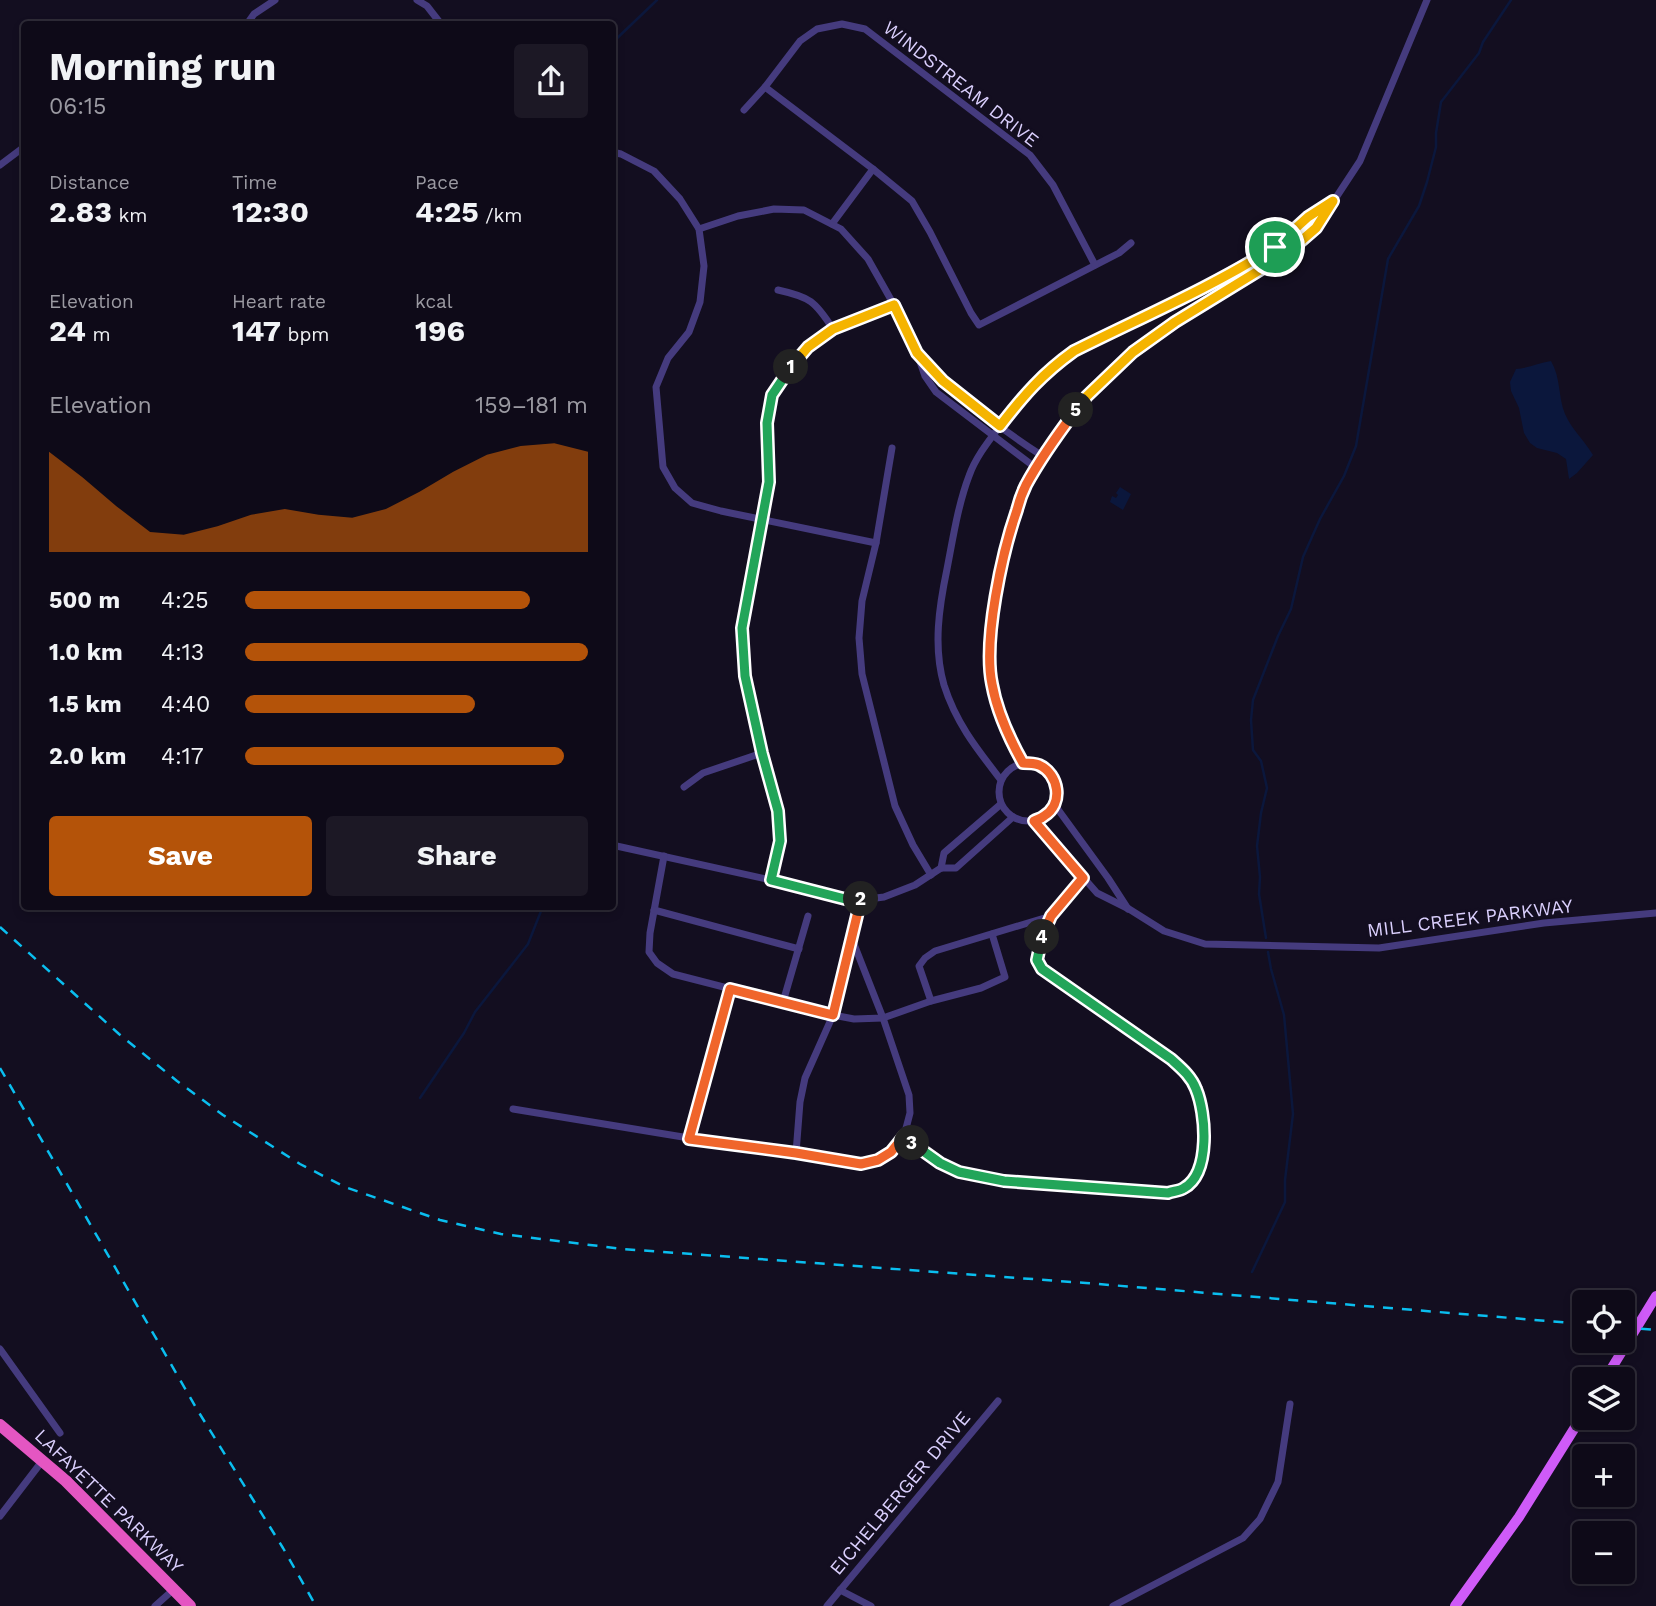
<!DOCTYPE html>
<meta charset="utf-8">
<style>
:root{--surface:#0e0a18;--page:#1c1825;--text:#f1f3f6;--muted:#9b9aa2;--line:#2e2b37;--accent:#b45309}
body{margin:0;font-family:"Work Sans",sans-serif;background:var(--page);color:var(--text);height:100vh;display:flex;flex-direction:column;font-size:26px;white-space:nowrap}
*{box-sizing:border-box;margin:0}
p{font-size:23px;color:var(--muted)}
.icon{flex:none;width:38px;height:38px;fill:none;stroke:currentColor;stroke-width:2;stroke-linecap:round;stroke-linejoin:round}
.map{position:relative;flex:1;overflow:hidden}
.details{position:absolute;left:21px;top:21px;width:595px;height:889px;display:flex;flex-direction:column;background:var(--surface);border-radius:7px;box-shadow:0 4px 10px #0003,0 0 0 2px var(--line)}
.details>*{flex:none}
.tools{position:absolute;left:1572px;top:1290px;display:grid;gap:14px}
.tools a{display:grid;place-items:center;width:63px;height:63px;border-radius:7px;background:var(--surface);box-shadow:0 4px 10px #0003,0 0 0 2px var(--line);font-size:35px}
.pin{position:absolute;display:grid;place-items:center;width:60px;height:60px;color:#fff;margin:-30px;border:4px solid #fff;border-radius:50%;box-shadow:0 2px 7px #0007}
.km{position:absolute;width:35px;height:35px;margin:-18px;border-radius:50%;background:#222;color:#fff;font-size:19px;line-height:35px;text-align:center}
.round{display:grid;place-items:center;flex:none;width:74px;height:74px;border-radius:7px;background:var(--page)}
.overview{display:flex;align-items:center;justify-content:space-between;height:119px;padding:0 28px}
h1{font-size:38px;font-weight:700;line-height:52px}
.metrics{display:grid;grid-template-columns:repeat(3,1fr);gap:10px;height:119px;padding:7px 28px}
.metrics div{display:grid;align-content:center}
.metrics b{font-size:30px;font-weight:700}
.metrics small{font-size:19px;font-weight:400}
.metrics p{font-size:19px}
.chart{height:196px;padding:14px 28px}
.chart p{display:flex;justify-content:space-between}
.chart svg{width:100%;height:126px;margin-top:7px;fill:var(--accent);opacity:.7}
.cta{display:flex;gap:14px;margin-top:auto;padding:14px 28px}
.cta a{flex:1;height:80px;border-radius:7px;background:var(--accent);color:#fff;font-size:28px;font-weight:700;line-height:80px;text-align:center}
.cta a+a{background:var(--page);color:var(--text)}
ul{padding:0 28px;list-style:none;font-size:23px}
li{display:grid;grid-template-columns:112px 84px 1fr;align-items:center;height:52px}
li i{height:18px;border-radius:9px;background:var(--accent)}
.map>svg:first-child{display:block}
.water{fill:#0b173c}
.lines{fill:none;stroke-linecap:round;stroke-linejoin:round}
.stream{stroke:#0b173c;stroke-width:2.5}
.minor{stroke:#453b7e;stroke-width:7}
.primary{stroke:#cf5bf8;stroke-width:10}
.trunk{stroke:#e456c2;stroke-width:12}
.rail{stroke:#0abeef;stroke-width:2.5;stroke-dasharray:10 9;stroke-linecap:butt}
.split-1-casing{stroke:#fff;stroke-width:14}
.split-2-casing{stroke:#fff;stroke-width:14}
.split-3-casing{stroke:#fff;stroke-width:14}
.split-4-casing{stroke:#fff;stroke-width:14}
.split-5-casing{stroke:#fff;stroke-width:14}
.split-6-casing{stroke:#fff;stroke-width:14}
.split-1{stroke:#f5b400;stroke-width:9}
.split-2{stroke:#22a559;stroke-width:9}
.split-3{stroke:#f0652b;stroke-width:9}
.split-4{stroke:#22a559;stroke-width:9}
.split-5{stroke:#f0652b;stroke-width:9}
.split-6{stroke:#f5b400;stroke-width:9}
.labels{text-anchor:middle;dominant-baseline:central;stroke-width:6;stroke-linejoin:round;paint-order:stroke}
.street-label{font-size:19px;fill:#dacffd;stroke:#130e20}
</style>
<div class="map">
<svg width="1656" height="1606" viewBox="0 0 1656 1606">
<rect width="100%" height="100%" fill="#130e20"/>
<g class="water">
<path d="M1551 361C1561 378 1558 397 1565 414 1572 430 1585 441 1593 455L1577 473 1569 479 1566 459 1557 453 1537 448 1530 443 1524 433 1519 408 1511 391 1510 382 1516 369C1529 368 1538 363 1551 361Z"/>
<polygon points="1120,487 1131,494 1123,510 1110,502 1112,496 1116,498 1118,495 1116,493"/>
</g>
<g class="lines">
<g class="stream">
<polyline points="612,43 657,0"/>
<polyline points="1266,938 1259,894 1260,877 1257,846 1261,813 1267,788 1261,761 1253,750 1251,720 1253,700 1278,636 1291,609 1303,557 1320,519 1344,476 1356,446 1388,259 1419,206 1427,182 1436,147 1436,133 1441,102 1479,53 1483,42 1511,0"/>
<polyline points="420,1098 464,1033 475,1012 528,944 543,906"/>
<polyline points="1252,1272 1285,1202 1285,1180 1293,1114 1284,1015 1271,969 1268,952"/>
</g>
<g class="minor">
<polyline points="417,0 427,6 441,24"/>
<polyline points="247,24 254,14 275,0"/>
<polyline points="765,87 873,169 912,201 930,232 971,313 979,325 1119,253 1131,243"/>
<polyline points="744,110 765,87 800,41 817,29 842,24 865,29 1030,155 1053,185 1095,265"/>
<polyline points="612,152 621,154 654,171 680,199 699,229 704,266 700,302 689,332 668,358 656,387 663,467 675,488 692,503 721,511 876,543"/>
<polyline points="0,165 24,147"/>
<polyline points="832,224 873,169"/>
<polyline points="699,229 738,216 774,209 804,210 841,229 868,259 894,305 917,353 925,376 936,392 1036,468"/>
<path d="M778 290C810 297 815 301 833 329"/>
<path d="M920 356C956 395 999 428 1044 457"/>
<polyline points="892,448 876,543 862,601 859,638 862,674 895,806 913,845 931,875"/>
<circle cx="1028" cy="792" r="29"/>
<polyline points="1023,763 1000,717 991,682 990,660 991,635 997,589 1010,528 1024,487 1053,441 1087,396 1133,352 1175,322 1286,254 1316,228 1360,161 1427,0"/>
<path d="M1001 780C977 749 956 723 944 685 933 647 939 607 947 569 953 538 958 505 969 476 976 456 991 438 1003 422 1026 392 1043 372 1075 351L1250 262 1275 247 1308 217 1330 203"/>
<polyline points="684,787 703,773 762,753"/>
<polyline points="1054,804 1108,878 1128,909"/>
<polyline points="1034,821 1097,893 1129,909 1164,931 1205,944 1379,948 1544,923 1656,913"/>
<polyline points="612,845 771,880 853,901 884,897 915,885 941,868 956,868 1013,817"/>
<polyline points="664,856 650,933 649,952 657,963 673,974 833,1015 854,1019 883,1018 931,1001 981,988 1005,977 992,934"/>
<polyline points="941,868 944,853 1001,804"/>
<polyline points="771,880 780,841 778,811 762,753 745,676 742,628 769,482 767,423 772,395 788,370 808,347 833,329 894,305"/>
<polyline points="654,910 799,949"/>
<polyline points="931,1001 919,966 925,958 935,951 1051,916"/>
<polyline points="783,1002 808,916"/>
<polyline points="513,1109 689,1138 796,1153 861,1164 878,1160 891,1152 904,1136 910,1113 909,1095 883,1018 852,939"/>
<path d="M904 1136 940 1163 959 1172 1004 1181 1168 1193C1173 1191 1180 1191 1184 1188 1211 1173 1206 1113 1196 1089 1191 1076 1181 1068 1171 1059L1055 979 1042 969 1037 960 1041 938 1051 916 1083 878"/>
<polyline points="689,1138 730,988"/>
<polyline points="796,1153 800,1102 805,1078 833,1015 863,899"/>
<polyline points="0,1349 60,1433"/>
<polyline points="0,1516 43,1460"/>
<polyline points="840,1590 871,1606"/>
<polyline points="155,1606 173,1590"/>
<polyline points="827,1606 998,1401"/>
<polyline points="1113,1606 1243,1538 1260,1519 1278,1482 1290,1404"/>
</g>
<g class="primary">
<polyline points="1605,1379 1656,1296"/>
<polyline points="1455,1606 1519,1517 1584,1413"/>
</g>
<polyline class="trunk" points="0,1425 66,1481 190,1606"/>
<g class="rail">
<polyline points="0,927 119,1034 177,1081 223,1115 300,1164 345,1187 440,1220 501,1234 623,1249 1086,1283 1584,1324"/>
<polyline points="0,1068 198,1411 283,1548 316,1606"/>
<polyline points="1622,1327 1656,1330"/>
</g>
</g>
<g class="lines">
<defs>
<path id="split-1" d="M791 367 808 347 833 329 894 305 917 353 943 381 1000 426C1024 395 1042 374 1074 351 1142 317 1212 287 1275 247"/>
<polyline id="split-2" points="791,367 772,395 767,423 769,482 742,628 745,676 762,753 778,811 780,841 771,880 853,901 861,899"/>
<polyline id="split-3" points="861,899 833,1015 730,989 689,1139 796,1153 861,1164 878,1160 891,1152 904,1136 912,1143"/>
<path id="split-4" d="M912 1143 940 1163 959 1172 1004 1181 1168 1193C1173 1191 1180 1191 1184 1188 1211 1173 1206 1113 1196 1089 1191 1076 1181 1068 1171 1059L1042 969 1037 960 1042 937"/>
<path id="split-5" d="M1042 937 1051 916 1083 878 1034 821C1037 819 1041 819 1044 816 1064 804 1059 774 1039 765 1034 763 1028 763 1023 763 1009 738 997 712 992 684 983 640 1002 553 1017 510 1019 502 1022 493 1026 485 1040 459 1058 434 1076 410"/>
<polyline id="split-6" points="1076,410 1087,396 1133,352 1175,322 1286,254 1316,228 1333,201 1308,217 1275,247"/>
</defs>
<use href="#split-1" class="split-1-casing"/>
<use href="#split-2" class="split-2-casing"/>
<use href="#split-3" class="split-3-casing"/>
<use href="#split-4" class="split-4-casing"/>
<use href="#split-5" class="split-5-casing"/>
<use href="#split-6" class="split-6-casing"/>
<use href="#split-1" class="split-1"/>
<use href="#split-2" class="split-2"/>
<use href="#split-3" class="split-3"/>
<use href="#split-4" class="split-4"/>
<use href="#split-5" class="split-5"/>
<use href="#split-6" class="split-6"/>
</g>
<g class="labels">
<g class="street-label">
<text transform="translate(961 84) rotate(38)">WINDSTREAM DRIVE</text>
<text transform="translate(1470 918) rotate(-7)">MILL CREEK PARKWAY</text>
<text transform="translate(900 1493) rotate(-50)">EICHELBERGER DRIVE</text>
<text transform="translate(109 1501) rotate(44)">LAFAYETTE PARKWAY</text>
</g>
</g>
</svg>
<div class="tools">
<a><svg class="icon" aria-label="locate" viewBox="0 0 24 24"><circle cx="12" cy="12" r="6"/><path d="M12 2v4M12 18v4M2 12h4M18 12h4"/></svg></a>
<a><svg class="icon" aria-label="layers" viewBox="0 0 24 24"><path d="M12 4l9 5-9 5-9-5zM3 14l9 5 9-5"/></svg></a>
<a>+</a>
<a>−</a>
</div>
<div class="pin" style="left:1275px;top:247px;background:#1e9e55"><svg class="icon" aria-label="arrive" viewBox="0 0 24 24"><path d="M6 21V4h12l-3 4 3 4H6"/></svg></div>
<b class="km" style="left:791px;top:367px">1</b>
<b class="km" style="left:861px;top:899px">2</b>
<b class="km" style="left:912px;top:1143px">3</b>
<b class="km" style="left:1042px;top:937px">4</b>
<b class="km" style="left:1076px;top:410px">5</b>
<section class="details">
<div class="overview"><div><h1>Morning run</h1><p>06:15</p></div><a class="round"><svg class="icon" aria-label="share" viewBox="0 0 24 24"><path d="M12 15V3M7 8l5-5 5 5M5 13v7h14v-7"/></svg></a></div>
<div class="metrics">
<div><p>Distance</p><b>2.83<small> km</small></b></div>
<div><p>Time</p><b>12:30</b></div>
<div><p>Pace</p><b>4:25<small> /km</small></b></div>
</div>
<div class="metrics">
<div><p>Elevation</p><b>24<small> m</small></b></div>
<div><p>Heart rate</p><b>147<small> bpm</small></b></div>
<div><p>kcal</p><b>196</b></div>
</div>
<div class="chart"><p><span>Elevation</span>159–181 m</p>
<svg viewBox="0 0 160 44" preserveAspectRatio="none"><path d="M0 44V9L10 18L20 28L30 37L40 38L50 35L60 31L70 29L80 31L90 32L100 29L110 23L120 16L130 10L140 7L150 6L160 9V44z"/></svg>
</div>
<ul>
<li><b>500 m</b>4:25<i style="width:83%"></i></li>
<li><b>1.0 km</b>4:13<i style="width:100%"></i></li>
<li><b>1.5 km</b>4:40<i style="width:67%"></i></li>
<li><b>2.0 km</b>4:17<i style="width:93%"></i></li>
</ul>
<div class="cta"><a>Save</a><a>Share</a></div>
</section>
</div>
